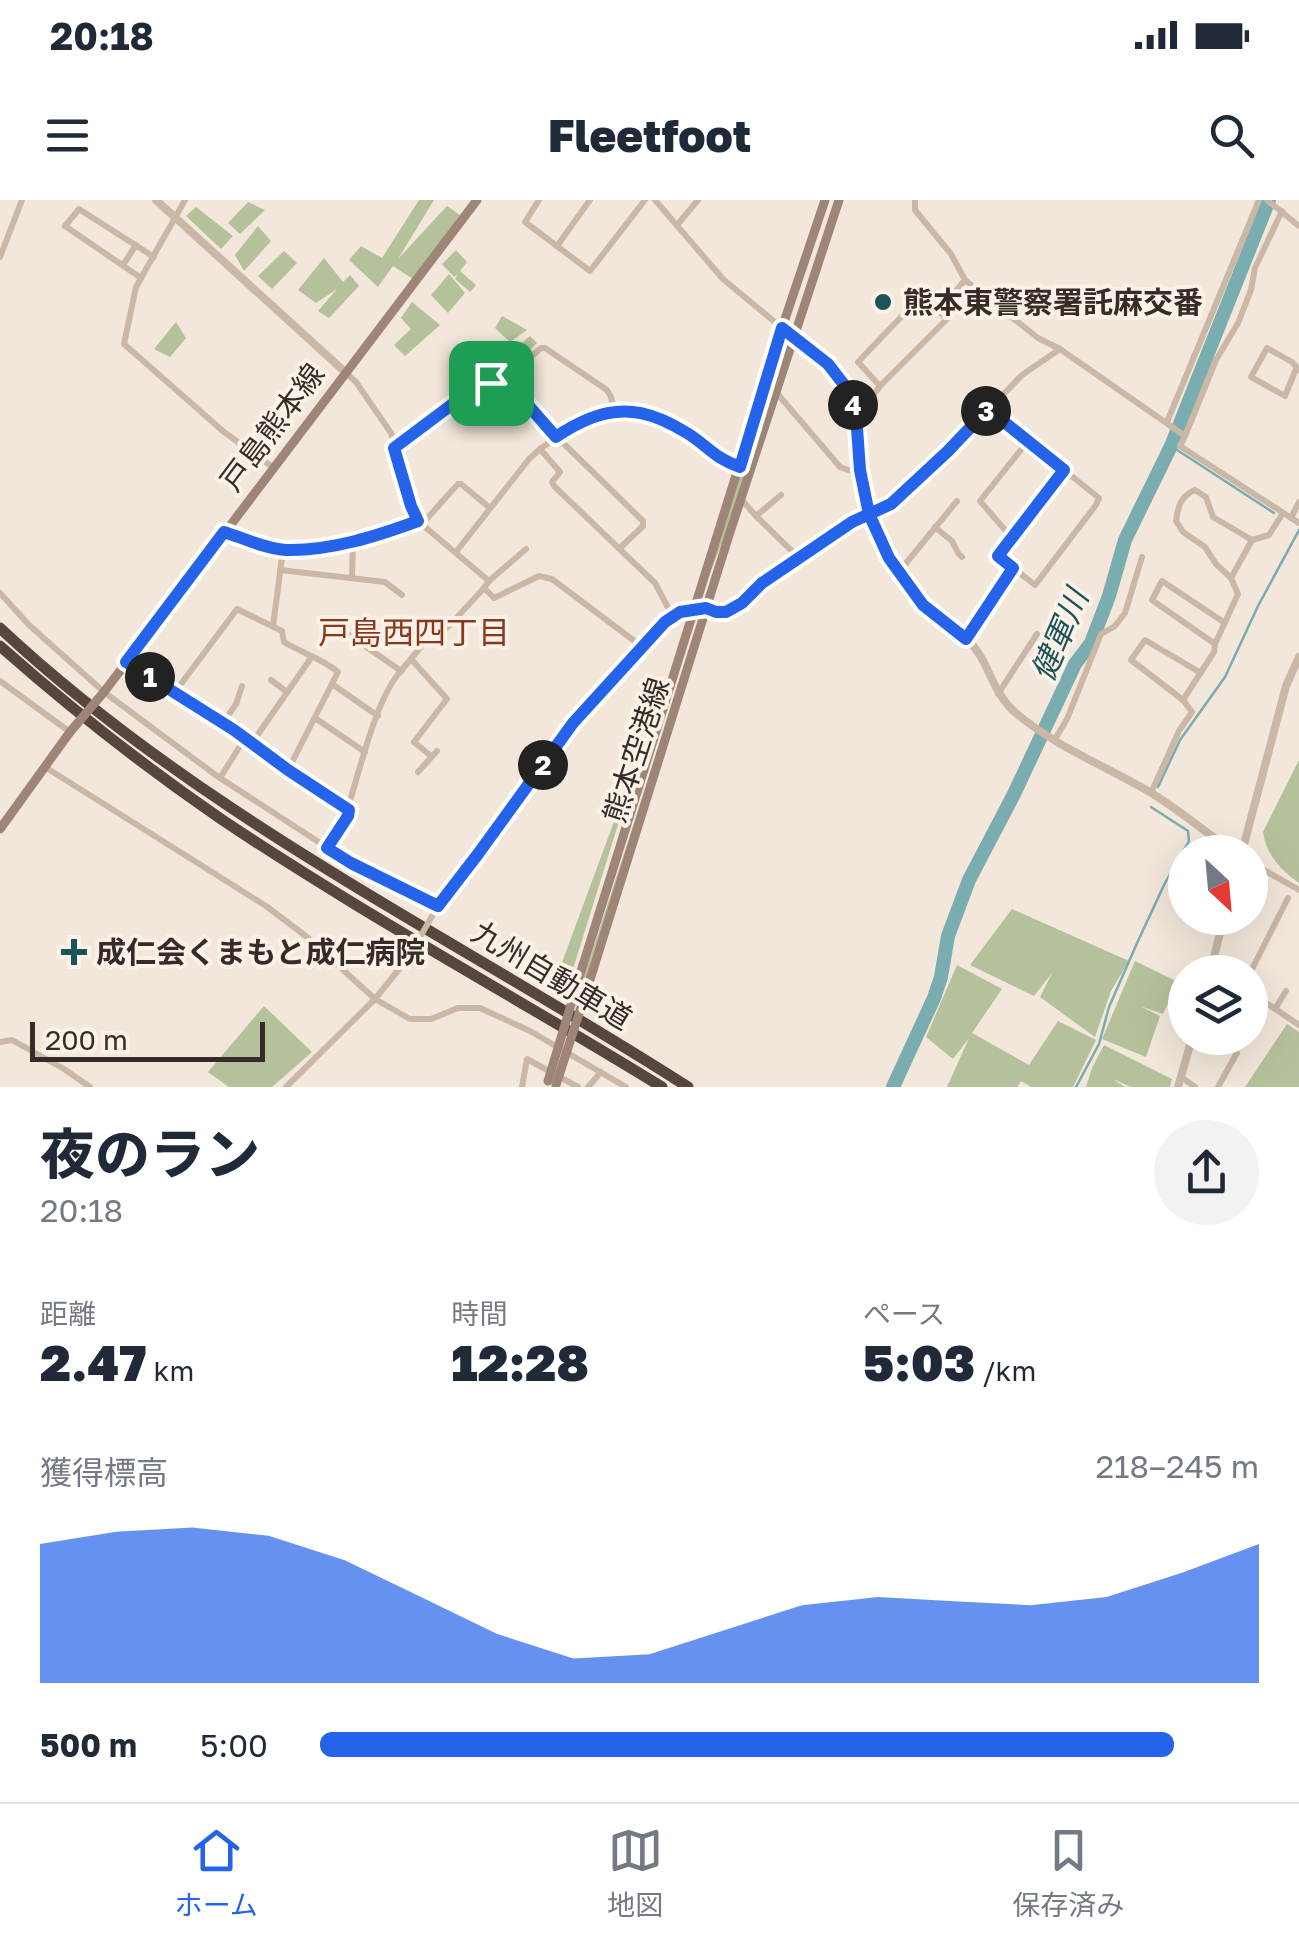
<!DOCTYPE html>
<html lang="ja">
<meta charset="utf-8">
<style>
:root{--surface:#fff;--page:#f2f2f3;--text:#1f2937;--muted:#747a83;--line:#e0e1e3;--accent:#2563eb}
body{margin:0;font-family:"Golos Text","Noto Sans JP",sans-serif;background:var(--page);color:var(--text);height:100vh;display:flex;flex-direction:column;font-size:38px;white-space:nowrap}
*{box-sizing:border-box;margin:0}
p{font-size:32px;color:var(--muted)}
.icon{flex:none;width:55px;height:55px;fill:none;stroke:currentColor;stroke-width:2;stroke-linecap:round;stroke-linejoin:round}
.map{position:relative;height:887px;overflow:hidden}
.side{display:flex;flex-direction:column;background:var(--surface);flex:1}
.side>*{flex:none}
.needle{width:65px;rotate:154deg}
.controls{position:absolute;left:1168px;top:635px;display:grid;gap:20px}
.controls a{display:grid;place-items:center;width:100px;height:100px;border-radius:50%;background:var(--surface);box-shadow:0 10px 40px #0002;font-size:50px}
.scale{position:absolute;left:30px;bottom:25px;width:235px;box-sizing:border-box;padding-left:10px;border:5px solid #362c27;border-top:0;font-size:28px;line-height:35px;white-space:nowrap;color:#362c27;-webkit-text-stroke:8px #faf1e7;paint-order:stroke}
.pin{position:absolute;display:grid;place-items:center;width:85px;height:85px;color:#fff;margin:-42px;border-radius:20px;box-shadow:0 5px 15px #0006}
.km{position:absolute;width:50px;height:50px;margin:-25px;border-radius:50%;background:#222;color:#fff;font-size:28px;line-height:50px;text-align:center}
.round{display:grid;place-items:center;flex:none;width:105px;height:105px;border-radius:52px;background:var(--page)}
.summary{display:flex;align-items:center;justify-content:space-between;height:170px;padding:0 40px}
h1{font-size:55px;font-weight:800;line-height:75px}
.figures{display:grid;grid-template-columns:repeat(3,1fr);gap:15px;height:170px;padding:10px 40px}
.figures div{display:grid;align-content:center}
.figures b{font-size:50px;font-weight:800}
.figures small{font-size:28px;font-weight:400}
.figures p{font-size:28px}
.chart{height:280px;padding:20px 40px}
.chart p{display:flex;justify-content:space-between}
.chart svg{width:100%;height:180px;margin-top:10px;fill:var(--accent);opacity:.7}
ul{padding:0 40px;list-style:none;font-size:32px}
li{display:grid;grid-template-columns:160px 120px 1fr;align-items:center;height:75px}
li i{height:25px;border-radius:12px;background:var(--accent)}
.status{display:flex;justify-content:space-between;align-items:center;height:70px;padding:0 50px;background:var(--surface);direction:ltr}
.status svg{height:28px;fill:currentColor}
header{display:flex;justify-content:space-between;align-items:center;height:130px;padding:0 40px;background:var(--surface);font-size:45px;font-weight:800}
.menu{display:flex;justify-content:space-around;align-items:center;height:140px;border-top:2px solid var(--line);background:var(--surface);font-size:28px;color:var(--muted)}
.menu a{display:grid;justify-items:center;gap:5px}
.menu .on{color:var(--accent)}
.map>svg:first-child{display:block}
.green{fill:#b4c19a}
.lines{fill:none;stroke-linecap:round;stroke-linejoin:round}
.stream{stroke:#79adb0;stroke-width:2.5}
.river{stroke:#79adb0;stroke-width:14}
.minor{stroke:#cab7a6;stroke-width:6}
.tertiary{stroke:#cab7a6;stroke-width:8}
.secondary{stroke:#9e8577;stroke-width:9}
.motorway{stroke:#57463e;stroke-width:11}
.minor-bridge{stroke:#cab7a6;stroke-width:6}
.secondary-bridge{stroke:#9e8577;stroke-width:9}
.route-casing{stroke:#fff;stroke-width:20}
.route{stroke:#2563eb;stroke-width:12}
.poi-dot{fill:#1c5459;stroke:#faf1e7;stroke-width:4}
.labels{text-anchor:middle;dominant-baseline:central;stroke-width:8;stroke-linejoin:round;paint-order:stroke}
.poi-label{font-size:30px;font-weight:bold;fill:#362c27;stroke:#faf1e7;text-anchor:start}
.street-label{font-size:30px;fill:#362c27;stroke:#faf1e7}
.neighbourhood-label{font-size:32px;fill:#87381f;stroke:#faf1e7}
.water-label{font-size:32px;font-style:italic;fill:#1c5459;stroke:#faf1e7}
</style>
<div class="status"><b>20:18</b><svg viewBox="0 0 49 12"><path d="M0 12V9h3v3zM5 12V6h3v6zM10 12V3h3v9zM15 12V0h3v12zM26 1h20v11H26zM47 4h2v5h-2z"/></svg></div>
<header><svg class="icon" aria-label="menu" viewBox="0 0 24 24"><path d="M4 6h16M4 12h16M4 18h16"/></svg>Fleetfoot<svg class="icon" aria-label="search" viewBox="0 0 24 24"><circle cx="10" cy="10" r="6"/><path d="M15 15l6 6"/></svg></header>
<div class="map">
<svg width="1299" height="887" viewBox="0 0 1299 887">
<rect width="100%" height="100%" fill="#f2e7da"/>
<g class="green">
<polygon points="419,0 434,0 398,59 447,6 460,15 416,81 393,66 378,87 349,60 361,46 382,58"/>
<polygon points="248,2 265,10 240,34 228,23"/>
<polygon points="196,7 233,36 221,49 186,16"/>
<polygon points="258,26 271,41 244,71 235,55"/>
<polygon points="456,50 467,62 460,71 476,85 470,92 455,79 458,74 454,77 442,64"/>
<polygon points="284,51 297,63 272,89 258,76"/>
<polygon points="324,58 343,82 350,75 359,86 329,118 318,111 337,89 316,103 298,90"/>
<polygon points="449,74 465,93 448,113 431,95"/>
<polygon points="412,102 440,125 405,156 394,145 411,129 401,118"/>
<polygon points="502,116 527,130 510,142 495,128"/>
<polygon points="176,122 186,138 170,157 154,149"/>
<polygon points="530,136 537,143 508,171 497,156 513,143 522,143"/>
<polygon points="779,154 783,155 729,325 706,383"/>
<polygon points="668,518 581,793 579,792"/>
<polygon points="646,535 568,785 559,782 557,776"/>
<path d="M1299 560V683C1281 670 1266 655 1263 632Z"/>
<polygon points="1012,709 1129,761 1111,791 1095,837 1040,797 1052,773 1034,796 970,765"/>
<polygon points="1135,761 1178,782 1163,814 1140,806 1160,816 1146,857 1102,839"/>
<polygon points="957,765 1002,789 972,833 1029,865 1058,821 1096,840 1073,887 1031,887 1021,881 1017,887 947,887 969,838 953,859 926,837"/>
<polygon points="264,806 312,852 272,887 229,887 208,872"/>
<polygon points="1287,824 1299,832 1299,887 1245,887"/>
<polygon points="1104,845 1172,879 1170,887 1131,887 1113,879 1125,887 1086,887 1092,868"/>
</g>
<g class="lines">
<g class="stream">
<polyline points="1171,246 1274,313"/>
<polyline points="1158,587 1180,540 1225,477 1258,406 1299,330"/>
<polyline points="1076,887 1099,844 1109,807 1138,741 1165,683 1189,641 1188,631 1151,607"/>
</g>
<polyline class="river" points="893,887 934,798 941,777 948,736 969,680 1014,594 1075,464 1091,443 1109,396 1125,340 1171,246 1269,0"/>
<g class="minor">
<polyline points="185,0 136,87 124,144 224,232 274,268"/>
<polyline points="539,0 525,22 590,71 645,0"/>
<polyline points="655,0 723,79 782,128"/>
<polyline points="915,0 915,10 951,54 965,80 1038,138 1060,149 1185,236 1180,246 1299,323"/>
<polyline points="1267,0 1299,26"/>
<polyline points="677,25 698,0"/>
<polyline points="557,46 590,0"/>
<polyline points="0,57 22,0"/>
<polyline points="123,65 136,45"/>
<polyline points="141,78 65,26 79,9 154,57"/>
<polyline points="939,111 965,80"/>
<polyline points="1296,169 1285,196 1251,177 1267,148 1292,162 1299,170"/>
<polyline points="345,172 356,182 391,233 411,306 418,321 489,381 484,388 494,398 539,376 552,379 641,446"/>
<polyline points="505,179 557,237 643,321 643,326 620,348"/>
<polyline points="776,192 840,267 851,271 860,270"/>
<polyline points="853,206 870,200 880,186 858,162 922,95 947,119 880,186"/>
<path d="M988 209C1025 239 1062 268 1099 298L1096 305 1035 385 998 356 1064 270"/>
<polyline points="1167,222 1259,0"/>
<polyline points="1185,236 1216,160 1238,123 1251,90 1255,68 1282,11"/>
<polyline points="395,248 470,191 505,179 541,148 545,148 607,190 611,197 614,211"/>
<path d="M540 249C593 211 634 195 692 236 709 247 719 260 738 267"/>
<polyline points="741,299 756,316 781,295"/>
<polyline points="756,316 799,358"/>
<polyline points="1291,318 1299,302"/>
<polyline points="422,324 458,284 461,284 490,308"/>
<polyline points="935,327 952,341 958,353 962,357"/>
<path d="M224 332C243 338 266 349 286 350 331 352 377 336 418 321"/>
<polyline points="1012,338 980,301 1028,241"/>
<polyline points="456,352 529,259 540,249 560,272 552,282 554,286 655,383 673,417"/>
<polyline points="280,370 385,382 402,395"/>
<polyline points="898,373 957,301"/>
<polyline points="352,377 353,341"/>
<polyline points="1231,378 1252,340"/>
<polyline points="489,381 526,349"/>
<polyline points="0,393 29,425 104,492 217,576 351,663 438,706"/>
<polyline points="273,426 283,350"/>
<polyline points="342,430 401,471 424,443 449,426 484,388"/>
<polyline points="967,439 1013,369"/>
<polyline points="1215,444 1152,400 1162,381 1225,423"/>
<polyline points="411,459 447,499 414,542 431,556"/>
<polyline points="126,462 233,530 288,570 349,610"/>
<polyline points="271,480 287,492"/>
<polyline points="0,481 70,532"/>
<polyline points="332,484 378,516"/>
<path d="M175 492 237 409 282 431 284 442C302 453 323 459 338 472L288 570"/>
<polyline points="998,494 1037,434"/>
<polyline points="1183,500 1131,460 1145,440 1201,473"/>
<polyline points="315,518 365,552"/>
<polyline points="223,523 236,504 242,486"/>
<polyline points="1055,539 1067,519 1101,434 1115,426 1125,413 1142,357"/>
<polyline points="252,543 311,458"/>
<polyline points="45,567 266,706 307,737 375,799 410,819 431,819 458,808 480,808 530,831 626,887"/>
<polyline points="418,572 437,551"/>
<polyline points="220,578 245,538"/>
<path d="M1151 593 1179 531 1192 512 1183 500 1214 452 1215 444 1238 394 1231 378 1216 364 1205 347 1183 332 1176 321C1178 306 1181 296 1195 290L1206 297 1213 317 1252 340 1269 335 1283 313"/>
<path d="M327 648 348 617 349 604C360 569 377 496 401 471"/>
<polyline points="1250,662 1299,690"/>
<polyline points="435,711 573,523 665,422 681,412 695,409 726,412 742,403 762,383 852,322 891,304 949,251 1022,175 1060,149"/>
<polyline points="1250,773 1288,698"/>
<polyline points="1250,792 1299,825"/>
<polyline points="1275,809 1286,791"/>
<polyline points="1250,832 1266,803"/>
<polyline points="0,842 12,840 64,869 90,887"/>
<polyline points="1181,877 1195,887"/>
<polyline points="286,887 375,799 408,758"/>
<polyline points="522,887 527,859 578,887"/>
<polyline points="588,887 601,872"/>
<polyline points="1218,887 1237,853"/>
</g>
<g class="tertiary">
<polyline points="156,0 345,172"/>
<path d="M782 128C802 141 826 157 840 177 860 207 855 238 861 272 866 310 879 345 901 377 922 409 942 415 967 439 991 462 989 490 1017 514 1055 546 1105 566 1148 591 1179 609 1205 633 1235 652"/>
<polyline points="1242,652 1286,486 1299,457"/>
<polyline points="1210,772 1224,718"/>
<polyline points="1178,887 1192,838"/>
</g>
<g class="secondary">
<polyline points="104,492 477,0"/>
<polyline points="0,629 70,532"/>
<polyline points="583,765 782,128 825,0"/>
<polyline points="593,770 730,332 839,0"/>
</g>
<g class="motorway">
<path d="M0 428C203 618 456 738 688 887"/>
<path d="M0 446C70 508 144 566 221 619 364 715 516 797 662 887"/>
</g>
<polyline class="minor-bridge" points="408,758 435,711"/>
<g class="secondary-bridge">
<polyline points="70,532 104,492"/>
<polyline points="548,881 583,765"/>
<polyline points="556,885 593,770"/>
</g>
</g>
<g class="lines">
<defs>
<path id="route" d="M491 183 470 191 394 248 411 306 418 321C377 336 331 351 286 350 266 349 243 338 224 332L126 462 234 530 288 570 349 610 348 616 327 648 351 663 438 706 478 654 573 523 665 422 680 412 706 408 716 412H726L742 403 762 383 852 322 891 304 948 251 988 209 1064 270 998 356 1013 368 966 439 923 405 889 358 869 314 860 270 856 214 845 186 828 164 782 128 740 267C714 258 708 246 687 233 656 214 627 204 591 218 579 223 567 229 556 237L505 179 491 183"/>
</defs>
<use href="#route" class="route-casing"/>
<use href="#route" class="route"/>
</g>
<g class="poi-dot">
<circle cx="883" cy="102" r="10"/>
<path d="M69 737h10v10h10v10h-10v10h-10v-10h-10v-10h10z"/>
</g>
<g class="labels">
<g class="poi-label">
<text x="903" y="102">熊本東警察署託麻交番</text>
<text x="96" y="752">成仁会くまもと成仁病院</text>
</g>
<g class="street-label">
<text transform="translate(272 227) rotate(-53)">戸島熊本線</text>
<text transform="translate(636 550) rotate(-72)">熊本空港線</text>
<text transform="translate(552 775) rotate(31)">九州自動車道</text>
</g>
<g class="neighbourhood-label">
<text x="414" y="432">戸島西四丁目</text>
</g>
<g class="water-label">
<text transform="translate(1059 435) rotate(-67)">健軍川</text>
</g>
</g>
</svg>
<div class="controls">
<a><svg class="needle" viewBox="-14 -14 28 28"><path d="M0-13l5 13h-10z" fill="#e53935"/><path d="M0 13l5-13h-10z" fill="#747a83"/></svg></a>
<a><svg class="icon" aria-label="layers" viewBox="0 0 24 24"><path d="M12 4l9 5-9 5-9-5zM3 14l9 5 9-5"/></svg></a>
</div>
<div class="scale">200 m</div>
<div class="pin" style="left:491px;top:183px;background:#1e9e55"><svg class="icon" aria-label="arrive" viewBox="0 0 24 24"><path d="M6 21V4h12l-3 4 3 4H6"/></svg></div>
<b class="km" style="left:150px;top:477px">1</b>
<b class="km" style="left:543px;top:565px">2</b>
<b class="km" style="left:986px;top:211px">3</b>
<b class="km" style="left:853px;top:205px">4</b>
</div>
<section class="side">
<div class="summary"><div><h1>夜のラン</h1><p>20:18</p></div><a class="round"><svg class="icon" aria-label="share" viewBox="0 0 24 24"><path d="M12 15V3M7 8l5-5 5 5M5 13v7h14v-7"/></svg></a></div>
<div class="figures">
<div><p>距離</p><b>2.47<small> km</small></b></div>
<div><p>時間</p><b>12:28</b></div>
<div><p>ペース</p><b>5:03<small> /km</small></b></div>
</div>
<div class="chart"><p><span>獲得標高</span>218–245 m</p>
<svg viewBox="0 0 160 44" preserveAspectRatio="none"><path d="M0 44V10L10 7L20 6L30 8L40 14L50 23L60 32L70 38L80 37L90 31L100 25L110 23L120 24L130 25L140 23L150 17L160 10V44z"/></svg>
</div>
<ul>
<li><b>500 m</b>5:00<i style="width:91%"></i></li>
</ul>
</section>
<nav class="menu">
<a class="on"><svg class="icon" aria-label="home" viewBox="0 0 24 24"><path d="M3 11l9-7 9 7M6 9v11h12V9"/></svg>ホーム</a>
<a><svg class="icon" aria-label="map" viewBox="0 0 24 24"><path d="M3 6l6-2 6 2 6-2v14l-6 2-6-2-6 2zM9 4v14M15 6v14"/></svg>地図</a>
<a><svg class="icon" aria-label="saved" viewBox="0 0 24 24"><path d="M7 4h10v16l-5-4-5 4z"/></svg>保存済み</a>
</nav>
